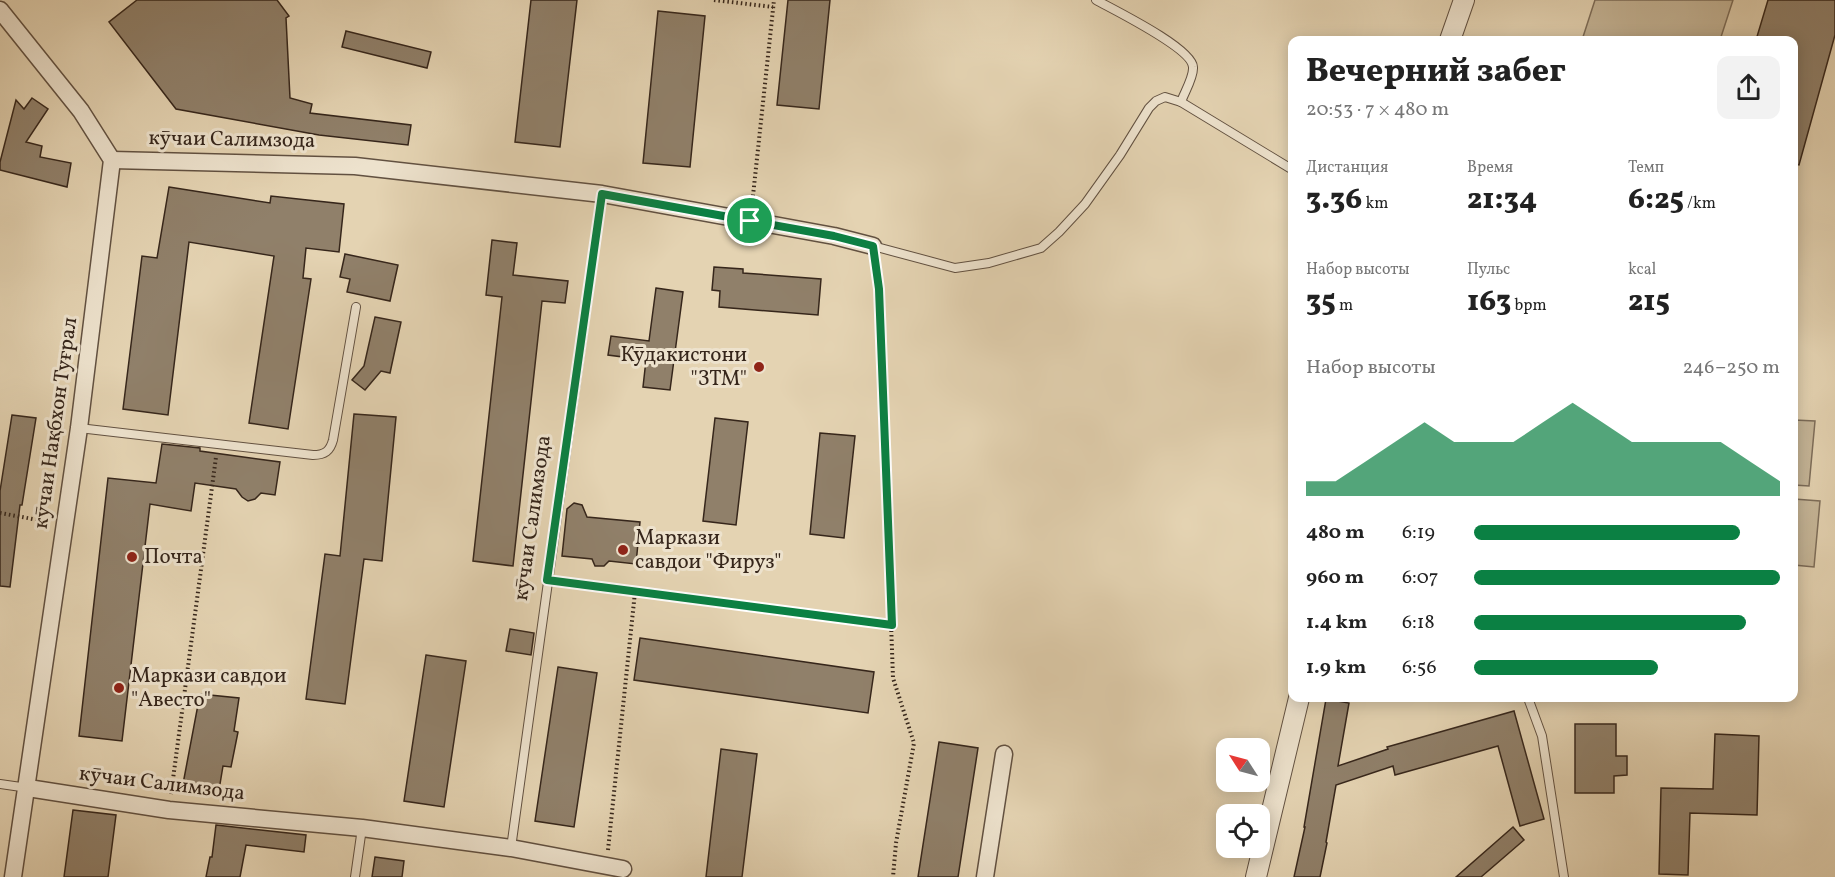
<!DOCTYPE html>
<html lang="ru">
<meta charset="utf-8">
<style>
:root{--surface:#fff;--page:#f2f2f2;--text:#222;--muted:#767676;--accent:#0b8043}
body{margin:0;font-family:Vollkorn,serif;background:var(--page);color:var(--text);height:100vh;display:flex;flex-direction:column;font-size:22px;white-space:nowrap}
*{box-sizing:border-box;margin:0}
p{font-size:20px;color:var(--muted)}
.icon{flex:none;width:33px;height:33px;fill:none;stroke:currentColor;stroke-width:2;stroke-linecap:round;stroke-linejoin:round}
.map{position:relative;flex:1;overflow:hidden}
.details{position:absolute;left:1288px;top:36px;width:510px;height:666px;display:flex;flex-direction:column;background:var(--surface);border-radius:12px;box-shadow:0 3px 15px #0003}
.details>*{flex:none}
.needle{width:39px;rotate:306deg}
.buttons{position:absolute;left:1216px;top:738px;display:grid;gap:12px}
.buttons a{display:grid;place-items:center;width:54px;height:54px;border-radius:12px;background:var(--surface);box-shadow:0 3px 15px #0003;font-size:30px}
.pin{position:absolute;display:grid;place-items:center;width:51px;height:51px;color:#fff;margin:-26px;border:3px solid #fff;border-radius:50%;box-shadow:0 2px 6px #0007}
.round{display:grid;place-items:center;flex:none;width:63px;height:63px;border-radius:12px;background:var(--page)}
.summary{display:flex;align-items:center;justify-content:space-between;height:102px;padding:0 18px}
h1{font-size:33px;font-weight:800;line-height:45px}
.metrics{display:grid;grid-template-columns:repeat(3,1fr);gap:9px;height:102px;padding:6px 18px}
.metrics div{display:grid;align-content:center}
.metrics b{font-size:30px;font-weight:800}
.metrics small{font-size:16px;font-weight:400}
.metrics p{font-size:16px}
.chart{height:168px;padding:12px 18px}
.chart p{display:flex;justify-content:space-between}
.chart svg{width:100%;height:108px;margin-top:6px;fill:var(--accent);opacity:.7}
ul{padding:0 18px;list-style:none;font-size:20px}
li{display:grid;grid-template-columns:96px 72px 1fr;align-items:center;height:45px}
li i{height:15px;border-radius:8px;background:var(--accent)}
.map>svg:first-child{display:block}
.green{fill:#c6b698;stroke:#7e6e5a;stroke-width:1.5}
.building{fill:#90806a;stroke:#36261b;stroke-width:1.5}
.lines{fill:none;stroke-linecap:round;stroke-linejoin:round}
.service-casing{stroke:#625141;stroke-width:10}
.minor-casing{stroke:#625141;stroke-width:19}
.tertiary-casing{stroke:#625141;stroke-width:22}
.path{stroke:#36261b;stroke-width:4;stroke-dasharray:1.5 3;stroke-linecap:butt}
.service{stroke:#ede2cd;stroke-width:8}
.minor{stroke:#ede2cd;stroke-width:16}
.tertiary{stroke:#ede2cd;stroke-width:20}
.route-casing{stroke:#fff;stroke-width:12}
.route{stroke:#0b8043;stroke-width:8}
.poi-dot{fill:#8f2418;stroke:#ede2cd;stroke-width:2}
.labels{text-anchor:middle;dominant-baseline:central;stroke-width:6;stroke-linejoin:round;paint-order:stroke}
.street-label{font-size:21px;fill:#36261b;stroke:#ede2cd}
.poi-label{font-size:21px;fill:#36261b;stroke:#ede2cd;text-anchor:start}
</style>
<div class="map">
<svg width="1835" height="877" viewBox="0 0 1835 877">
<rect width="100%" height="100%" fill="#e4d3b2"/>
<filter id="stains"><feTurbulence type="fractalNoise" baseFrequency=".00333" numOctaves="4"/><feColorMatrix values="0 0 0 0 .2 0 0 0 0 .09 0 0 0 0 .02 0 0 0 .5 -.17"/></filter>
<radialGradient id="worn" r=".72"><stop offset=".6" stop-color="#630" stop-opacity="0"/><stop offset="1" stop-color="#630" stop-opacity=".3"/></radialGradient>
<g class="green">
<polygon points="1595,0 1733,0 1720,40 1582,40"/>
<polygon points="1794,420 1815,421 1809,486 1794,485"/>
<polygon points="1794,499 1820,501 1814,567 1794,565"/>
</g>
<g class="building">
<polygon points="137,0 277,0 289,16 286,18 290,98 312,104 310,113 411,125 408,145 319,135 176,109 109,22"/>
<polygon points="531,0 577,0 560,147 515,142"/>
<polygon points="788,0 830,0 819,109 777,105"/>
<polygon points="1768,0 1835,0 1835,35 1799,165 1794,164 1794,40 1756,40"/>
<polygon points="658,11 705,16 690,167 643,163"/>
<polygon points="346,31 431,52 427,68 342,47"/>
<polygon points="32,98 48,109 26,142 42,146 40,157 71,163 67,187 0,170 0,162 16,100 24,109"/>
<polygon points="169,187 270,203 271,196 344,204 339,252 306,248 303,278 311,279 288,429 249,423 274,256 189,242 168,415 123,409 142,256 157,258"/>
<polygon points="492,240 517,243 513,275 568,281 565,303 542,301 513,566 473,561 502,297 486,295"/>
<polygon points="345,254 398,265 390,301 347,292 350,279 340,277"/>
<polygon points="714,267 743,269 743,273 821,279 818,315 719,307 720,291 712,290"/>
<polygon points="656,288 683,292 670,390 643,387 646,360 608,355 611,336 649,341"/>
<polygon points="375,317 401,322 390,373 381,371 365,390 352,380 364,366"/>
<polygon points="354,414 396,417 382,561 364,559 345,704 306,699 325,554 340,556"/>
<polygon points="12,415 36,418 22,505 20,505 10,587 0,586 0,491"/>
<polygon points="715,418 748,422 736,525 703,521"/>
<polygon points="820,433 855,436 844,538 810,534"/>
<polygon points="162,444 200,448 200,451 280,462 275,495 261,493 255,499 248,501 242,497 236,489 195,483 191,511 150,504 122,741 79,736 108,478 156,483"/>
<polygon points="574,503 582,505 587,517 640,522 636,564 609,561 604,566 595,566 592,559 562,556 567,509"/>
<polygon points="510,629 534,633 531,655 506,651"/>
<polygon points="640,638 874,672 868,713 634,680"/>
<polygon points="426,655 466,661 444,807 404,801"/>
<polygon points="558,667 597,673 574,827 535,821"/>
<polygon points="200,694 239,698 234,731 238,732 231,767 223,766 219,790 183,784"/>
<polygon points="1326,699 1349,703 1338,766 1388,749 1387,747 1514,711 1544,819 1520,826 1498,746 1395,775 1393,766 1336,785 1326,842 1327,843 1320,877 1294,877 1305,827 1304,827"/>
<polygon points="1575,724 1616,724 1616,756 1627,756 1627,775 1614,776 1614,793 1575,793"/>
<polygon points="1715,734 1759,736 1757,815 1690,813 1688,875 1659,874 1661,788 1713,789"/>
<polygon points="939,742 978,748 958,877 918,877"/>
<polygon points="721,749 757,754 742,877 706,877"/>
<polygon points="73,810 116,815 108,877 64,877"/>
<polygon points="216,825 306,835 304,852 246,845 240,877 206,877 210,857 212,857"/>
<polygon points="1513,827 1524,840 1481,877 1456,877"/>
<polygon points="375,857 404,861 402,877 372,877"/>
</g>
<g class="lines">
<defs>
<g id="service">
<path d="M1096 0C1114 10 1192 48 1193 67 1194 77 1184 93 1181 102"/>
<polyline points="873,246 955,268 989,263 1041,248 1059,232 1085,204 1120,155 1149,108 1156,101 1165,97 1181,102 1293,170"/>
<path d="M79 428 313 455C325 455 330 451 333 440L356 307"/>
<polyline points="1528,698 1542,736 1564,877"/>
<polyline points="0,784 28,788"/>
<polyline points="511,848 602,194"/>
<polyline points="355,877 362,828"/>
</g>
<g id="minor">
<polyline points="0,10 81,111 112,160 79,428 13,877"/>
<polyline points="112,160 355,166 602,194 834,236 873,246"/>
<polyline points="28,788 169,810 362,828 511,848 623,869"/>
<polyline points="985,877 1004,754"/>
</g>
<g id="tertiary">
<polyline points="1450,40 1464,0"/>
<polyline points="1256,877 1299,698"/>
</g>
</defs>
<use href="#service" class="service-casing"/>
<use href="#minor" class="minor-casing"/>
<use href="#tertiary" class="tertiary-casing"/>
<g class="path">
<polyline points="714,0 773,7"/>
<polyline points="752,205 774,0"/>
<polyline points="875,262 879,289 893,678 914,743 896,843 893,877"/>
<polyline points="0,513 49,522"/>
<polyline points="559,582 892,625"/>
<polyline points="171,794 216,457"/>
<polyline points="608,850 635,592"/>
</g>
<use href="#service" class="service"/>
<use href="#minor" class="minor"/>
<use href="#tertiary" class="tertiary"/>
</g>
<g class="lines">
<defs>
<polygon id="route" points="602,194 834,236 873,246 879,289 892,625 547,580"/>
</defs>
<use href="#route" class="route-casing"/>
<use href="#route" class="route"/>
</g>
<g class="poi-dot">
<circle cx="759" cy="367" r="6"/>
<circle cx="623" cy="550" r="6"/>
<circle cx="132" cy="557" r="6"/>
<circle cx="119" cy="688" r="6"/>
</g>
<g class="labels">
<g class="street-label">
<text transform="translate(232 140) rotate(1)">кӯчаи Салимзода</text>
<text transform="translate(56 423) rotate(-82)">кӯчаи Нақбхон Туғрал</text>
<text transform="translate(533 518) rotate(-82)">кӯчаи Салимзода</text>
<text transform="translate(162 784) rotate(7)">кӯчаи Салимзода</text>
</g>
<g class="poi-label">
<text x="747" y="355" text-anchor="end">Кӯдакистони<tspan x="747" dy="24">"ЗТМ"</tspan></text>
<text x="635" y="538">Маркази<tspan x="635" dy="24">савдои "Фируз"</tspan></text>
<text x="144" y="557">Почта</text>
<text x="131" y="676">Маркази савдои<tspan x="131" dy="24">"Авесто"</tspan></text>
</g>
</g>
<rect width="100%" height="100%" filter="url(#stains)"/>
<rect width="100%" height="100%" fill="url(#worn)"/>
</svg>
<div class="buttons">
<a><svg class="needle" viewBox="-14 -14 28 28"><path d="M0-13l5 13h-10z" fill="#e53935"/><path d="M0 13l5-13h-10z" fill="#767676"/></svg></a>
<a><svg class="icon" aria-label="locate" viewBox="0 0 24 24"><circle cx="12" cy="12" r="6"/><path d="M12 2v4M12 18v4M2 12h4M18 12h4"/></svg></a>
</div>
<div class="pin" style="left:750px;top:221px;background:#1e9e55"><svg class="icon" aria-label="arrive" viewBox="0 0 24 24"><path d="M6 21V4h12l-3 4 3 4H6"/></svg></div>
<section class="details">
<div class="summary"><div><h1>Вечерний забег</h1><p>20:53 · 7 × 480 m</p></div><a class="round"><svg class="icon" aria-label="share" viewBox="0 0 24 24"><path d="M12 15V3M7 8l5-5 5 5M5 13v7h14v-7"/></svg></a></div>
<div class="metrics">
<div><p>Дистанция</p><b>3.36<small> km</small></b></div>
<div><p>Время</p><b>21:34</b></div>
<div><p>Темп</p><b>6:25<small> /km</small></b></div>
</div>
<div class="metrics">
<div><p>Набор высоты</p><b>35<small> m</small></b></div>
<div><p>Пульс</p><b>163<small> bpm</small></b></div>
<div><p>kcal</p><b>215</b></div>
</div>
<div class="chart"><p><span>Набор высоты</span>246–250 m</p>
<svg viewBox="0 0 160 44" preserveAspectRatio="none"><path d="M0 44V38L10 38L20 30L30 22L40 14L50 22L60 22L70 22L80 14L90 6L100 14L110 22L120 22L130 22L140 22L150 30L160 38V44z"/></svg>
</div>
<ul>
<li><b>480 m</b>6:19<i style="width:87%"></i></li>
<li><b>960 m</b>6:07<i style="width:100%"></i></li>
<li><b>1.4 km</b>6:18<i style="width:89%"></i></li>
<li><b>1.9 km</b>6:56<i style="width:60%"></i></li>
</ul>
</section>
</div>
